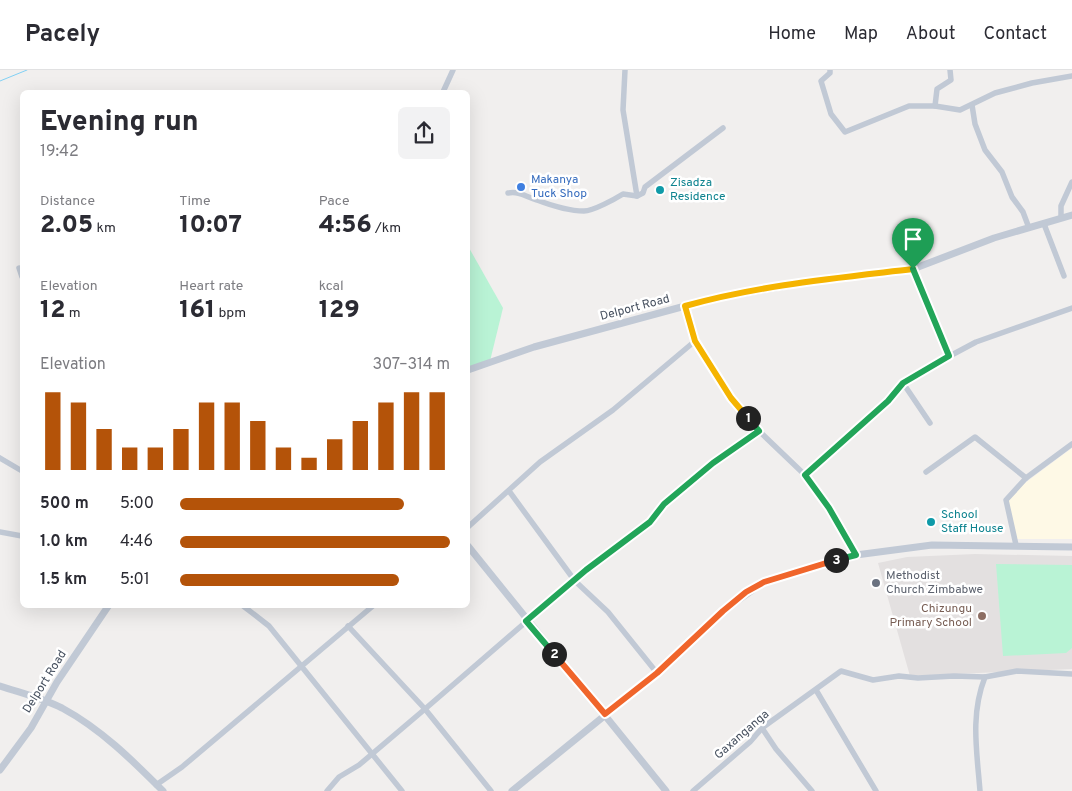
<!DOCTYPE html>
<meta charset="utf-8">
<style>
:root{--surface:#fff;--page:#f2f2f3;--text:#2b2b33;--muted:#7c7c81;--line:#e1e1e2;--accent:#b45309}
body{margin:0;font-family:Overpass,sans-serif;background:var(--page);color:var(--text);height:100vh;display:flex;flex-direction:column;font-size:19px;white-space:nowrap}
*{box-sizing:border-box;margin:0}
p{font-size:16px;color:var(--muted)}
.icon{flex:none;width:28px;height:28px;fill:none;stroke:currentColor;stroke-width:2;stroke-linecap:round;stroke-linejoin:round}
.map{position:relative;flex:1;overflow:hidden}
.panel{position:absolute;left:20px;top:20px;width:450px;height:518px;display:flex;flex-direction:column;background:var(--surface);border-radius:8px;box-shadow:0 5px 20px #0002}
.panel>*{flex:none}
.pin{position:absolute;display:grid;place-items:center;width:42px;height:42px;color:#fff;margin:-51px -21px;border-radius:50% 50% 50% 0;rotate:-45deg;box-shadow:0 0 5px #0007}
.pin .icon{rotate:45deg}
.km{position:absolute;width:25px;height:25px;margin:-12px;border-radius:50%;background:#222;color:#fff;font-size:14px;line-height:25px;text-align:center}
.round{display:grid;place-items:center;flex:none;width:52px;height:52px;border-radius:8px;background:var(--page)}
.overview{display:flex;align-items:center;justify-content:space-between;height:85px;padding:0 20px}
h1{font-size:28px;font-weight:800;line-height:38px}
.figures{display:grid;grid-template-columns:repeat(3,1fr);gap:8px;height:85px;padding:5px 20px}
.figures div{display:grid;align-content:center}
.figures b{font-size:25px;font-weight:800}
.figures small{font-size:14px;font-weight:400}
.figures p{font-size:14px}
.chart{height:140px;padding:10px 20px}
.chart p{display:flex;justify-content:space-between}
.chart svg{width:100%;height:90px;margin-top:5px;stroke:var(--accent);stroke-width:6}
ul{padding:0 20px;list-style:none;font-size:16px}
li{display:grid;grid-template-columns:80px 60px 1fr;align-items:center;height:38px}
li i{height:12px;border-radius:6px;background:var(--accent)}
header{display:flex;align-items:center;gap:30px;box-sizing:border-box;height:70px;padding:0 25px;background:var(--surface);border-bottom:1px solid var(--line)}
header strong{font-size:24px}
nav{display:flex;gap:28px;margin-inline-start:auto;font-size:18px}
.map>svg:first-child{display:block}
.commercial{fill:#fef9e6}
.education{fill:#e3e0e0}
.green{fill:#b9f3d5}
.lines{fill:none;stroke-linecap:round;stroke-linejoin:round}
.stream{stroke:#81d0f4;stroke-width:1}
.minor{stroke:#c1c9d5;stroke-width:5.5}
.tertiary{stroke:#c1c9d5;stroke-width:7}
.split-1-casing{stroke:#fff;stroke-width:10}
.split-2-casing{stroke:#fff;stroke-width:10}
.split-3-casing{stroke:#fff;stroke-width:10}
.split-4-casing{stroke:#fff;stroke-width:10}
.split-1{stroke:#f5b400;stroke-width:6}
.split-2{stroke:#22a559;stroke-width:6}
.split-3{stroke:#f0652b;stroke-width:6}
.split-4{stroke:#22a559;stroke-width:6}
.shop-dot{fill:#3f7fe0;stroke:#fff;stroke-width:2}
.culture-dot{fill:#0f9aa8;stroke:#fff;stroke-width:2}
.worship-dot{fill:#6b7280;stroke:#fff;stroke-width:2}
.education-dot{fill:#8d6e63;stroke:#fff;stroke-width:2}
.labels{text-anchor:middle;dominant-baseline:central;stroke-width:5;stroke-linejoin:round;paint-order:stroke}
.shop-label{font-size:12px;fill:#366cbe;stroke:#fff;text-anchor:start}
.culture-label{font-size:12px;fill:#0d838f;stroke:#fff;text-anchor:start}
.street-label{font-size:12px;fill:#454f5e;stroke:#fff}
.worship-label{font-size:12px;fill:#5b616d;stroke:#fff;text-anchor:start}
.education-label{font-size:12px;fill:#785e54;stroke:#fff;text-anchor:end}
</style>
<header>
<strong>Pacely</strong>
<nav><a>Home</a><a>Map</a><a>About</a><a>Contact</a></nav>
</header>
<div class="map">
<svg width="1072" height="721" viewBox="0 0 1072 721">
<rect width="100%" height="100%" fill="#f1efee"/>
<polygon class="commercial" points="1072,378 1072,469 1015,469 1005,430 1013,422"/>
<polygon class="education" points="975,484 1072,486 1072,599 910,606 878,493 907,487"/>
<g class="green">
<polygon points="468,176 503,238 490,291 468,298"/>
<polygon points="996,494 1072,495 1072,578 1066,583 1003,586"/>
</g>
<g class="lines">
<polyline class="stream" points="0,11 27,0"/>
<g class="minor">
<polyline points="625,0 623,40 637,126"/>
<polyline points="830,0 830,3 821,11 831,44 845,62 909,36 935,36 960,40 995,23 1032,13 1072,6"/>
<polyline points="443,22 453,0"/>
<polyline points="972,35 975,54 985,80 1002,102 1012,127 1023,142 1029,158"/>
<polyline points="935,36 937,19 951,10 950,0"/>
<path d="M508 123C520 121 526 127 537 130 550 135 570 141 584 141 593 141 615 129 623 124L637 126 643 123 645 117 723 58"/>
<polyline points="1061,148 1061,136 1072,112"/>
<polyline points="1044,154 1064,206"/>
<polyline points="19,198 22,207"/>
<polyline points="913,199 949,286"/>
<polyline points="685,236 695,271 731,328 759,361 805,405 829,438 856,485"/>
<polyline points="903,313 930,353"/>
<polyline points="0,388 22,401"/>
<polyline points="926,402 975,367 1026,408"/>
<polyline points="805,405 888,331 903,313 918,303 976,272 1072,238"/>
<polyline points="509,421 575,511 608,542 657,603"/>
<polyline points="468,457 540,392 613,340 695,271"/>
<polyline points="0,462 22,466"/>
<polyline points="1016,475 1006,430 1026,408 1072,374"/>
<polyline points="242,535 269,556 402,721"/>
<polyline points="348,556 425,639 491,721"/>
<polyline points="816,620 876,721"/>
<polyline points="762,658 776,679 812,721"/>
<polyline points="156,715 182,697 374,535"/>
<polyline points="327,721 339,707 359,695 425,639 586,500 650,452 664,434 713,393 759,361"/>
<polyline points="693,721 750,672 762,658 841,601 873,610 899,606 918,608 954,606 985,607"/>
<path d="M980 721C977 682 970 645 985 607L1017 601 1072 604"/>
</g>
<g class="tertiary">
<polyline points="468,300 534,277 711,229 838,207 913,199 994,168 1072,145"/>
<polyline points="468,476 666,721"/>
<path d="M0 616C21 623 42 628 62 638 101 659 132 690 163 721"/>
<polyline points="0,700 31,658 57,612 109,535"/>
<polyline points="512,721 657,603 723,541 764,512 856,485 932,475 1072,477"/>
</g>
</g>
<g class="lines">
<defs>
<path id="split-1" d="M748 348 731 328 695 271 685 236C760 215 837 208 913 199"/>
<polyline id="split-2" points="554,584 526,551 586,500 650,452 664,434 713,393 759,361 748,348"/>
<polyline id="split-3" points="554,584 605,644 657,603 723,541 746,522 764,512 836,490"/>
<polyline id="split-4" points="836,490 856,485 829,438 805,405 888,331 903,313 949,286 913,199"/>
</defs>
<use href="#split-1" class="split-1-casing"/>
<use href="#split-2" class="split-2-casing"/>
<use href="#split-3" class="split-3-casing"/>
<use href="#split-4" class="split-4-casing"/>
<use href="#split-1" class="split-1"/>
<use href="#split-2" class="split-2"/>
<use href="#split-3" class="split-3"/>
<use href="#split-4" class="split-4"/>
</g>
<circle class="shop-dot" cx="521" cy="117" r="5"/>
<g class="culture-dot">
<circle cx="660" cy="120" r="5"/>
<circle cx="931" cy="452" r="5"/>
</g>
<circle class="worship-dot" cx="876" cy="513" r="5"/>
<circle class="education-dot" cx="982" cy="546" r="5"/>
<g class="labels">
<g class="shop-label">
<text x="531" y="110">Makanya<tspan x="531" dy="14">Tuck Shop</tspan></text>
</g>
<g class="culture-label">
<text x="670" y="113">Zisadza<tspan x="670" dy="14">Residence</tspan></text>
<text x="941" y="445">School<tspan x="941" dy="14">Staff House</tspan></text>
</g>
<g class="street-label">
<text transform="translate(635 238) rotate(-15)">Delport Road</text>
<text transform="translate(45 612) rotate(-58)">Delport Road</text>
<text transform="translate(742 665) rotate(-41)">Gaxanganga</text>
</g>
<g class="worship-label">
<text x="886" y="506">Methodist<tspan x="886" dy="14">Church Zimbabwe</tspan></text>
</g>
<g class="education-label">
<text x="972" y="539">Chizungu<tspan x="972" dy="14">Primary School</tspan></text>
</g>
</g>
</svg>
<div class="pin" style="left:913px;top:199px;background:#1e9e55"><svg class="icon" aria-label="arrive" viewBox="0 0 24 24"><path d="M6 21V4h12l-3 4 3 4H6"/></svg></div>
<b class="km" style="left:748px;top:348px">1</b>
<b class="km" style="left:554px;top:584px">2</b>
<b class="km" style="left:836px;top:490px">3</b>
<section class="panel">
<div class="overview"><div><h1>Evening run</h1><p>19:42</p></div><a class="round"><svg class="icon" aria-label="share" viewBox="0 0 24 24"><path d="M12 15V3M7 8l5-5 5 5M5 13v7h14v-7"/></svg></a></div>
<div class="figures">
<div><p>Distance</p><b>2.05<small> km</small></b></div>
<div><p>Time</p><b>10:07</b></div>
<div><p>Pace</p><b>4:56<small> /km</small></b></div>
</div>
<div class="figures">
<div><p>Elevation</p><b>12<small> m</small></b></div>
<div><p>Heart rate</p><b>161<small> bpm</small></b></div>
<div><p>kcal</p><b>129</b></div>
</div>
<div class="chart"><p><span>Elevation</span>307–314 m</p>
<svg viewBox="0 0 160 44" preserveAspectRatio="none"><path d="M5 44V6M15 44V11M25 44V24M35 44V33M45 44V33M55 44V24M65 44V11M75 44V11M85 44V20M95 44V33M105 44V38M115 44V29M125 44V20M135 44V11M145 44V6M155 44V6"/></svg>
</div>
<ul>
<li><b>500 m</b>5:00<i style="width:83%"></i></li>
<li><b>1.0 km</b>4:46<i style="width:100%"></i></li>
<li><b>1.5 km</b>5:01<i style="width:81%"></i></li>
</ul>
</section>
</div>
